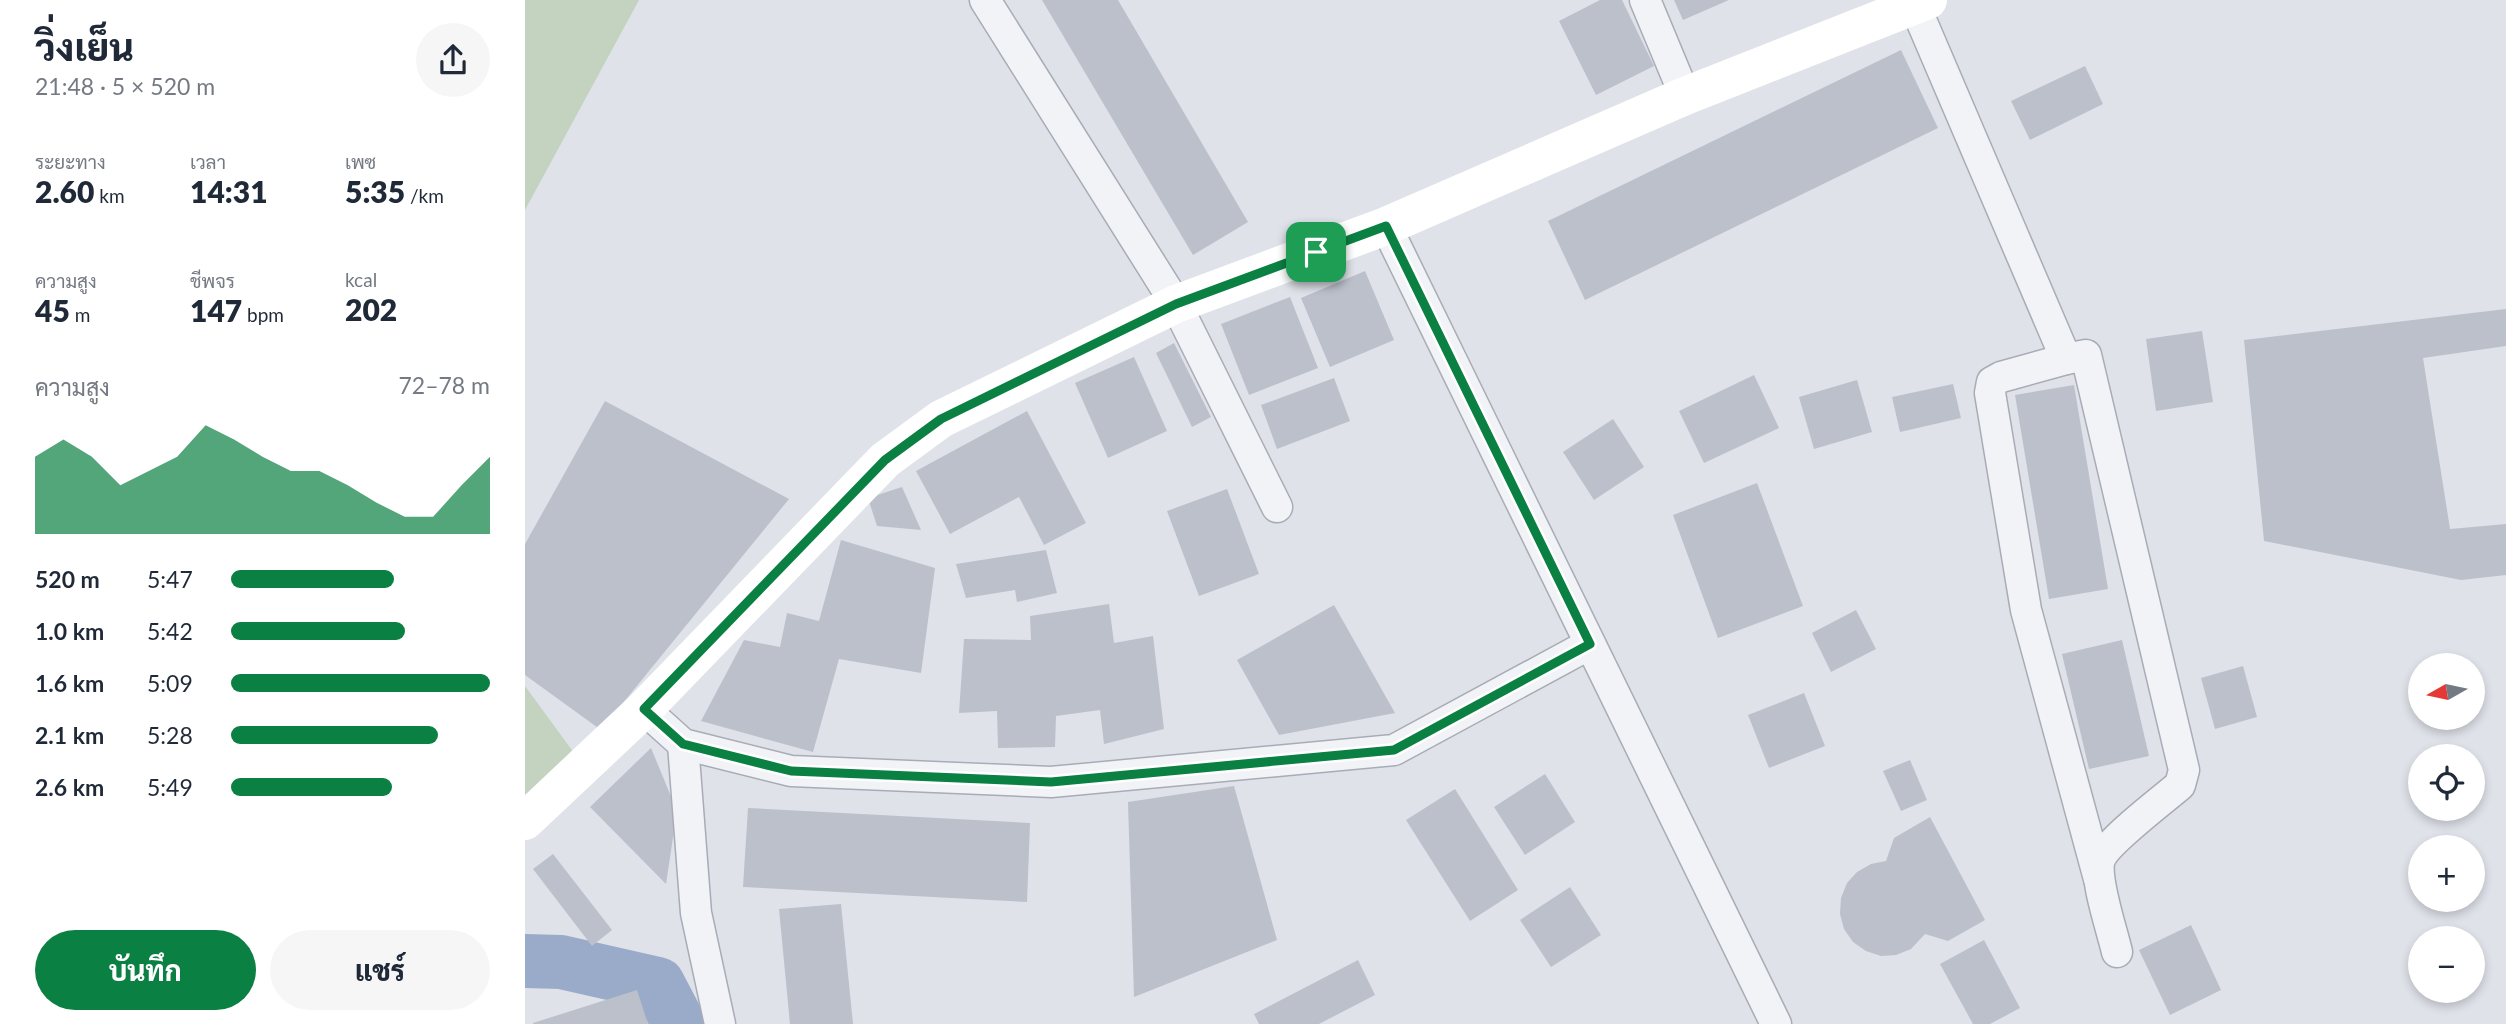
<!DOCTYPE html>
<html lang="th">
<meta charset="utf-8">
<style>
:root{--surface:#fff;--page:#f6f6f7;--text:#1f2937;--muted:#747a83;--accent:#0b8043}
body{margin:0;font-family:Lato,Sarabun,sans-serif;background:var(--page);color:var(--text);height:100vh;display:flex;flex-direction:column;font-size:26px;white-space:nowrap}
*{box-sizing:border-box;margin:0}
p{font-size:23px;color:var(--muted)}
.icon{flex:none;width:38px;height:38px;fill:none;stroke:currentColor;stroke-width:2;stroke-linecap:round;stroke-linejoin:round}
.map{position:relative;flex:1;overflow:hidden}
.details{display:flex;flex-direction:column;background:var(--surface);width:525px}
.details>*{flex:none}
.needle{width:46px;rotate:261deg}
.tools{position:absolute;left:1883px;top:653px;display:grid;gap:14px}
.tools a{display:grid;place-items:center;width:77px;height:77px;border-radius:50%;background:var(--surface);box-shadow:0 4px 10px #0003;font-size:35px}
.pin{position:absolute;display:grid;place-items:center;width:60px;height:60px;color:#fff;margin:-30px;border-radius:14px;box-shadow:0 4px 10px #0006}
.round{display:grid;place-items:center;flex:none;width:74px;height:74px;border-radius:37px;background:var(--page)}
.summary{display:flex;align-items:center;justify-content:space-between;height:119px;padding:0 35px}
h1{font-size:38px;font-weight:800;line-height:52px}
.metrics{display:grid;grid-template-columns:repeat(3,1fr);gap:10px;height:119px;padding:7px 35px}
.metrics div{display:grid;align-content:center}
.metrics b{font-size:30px;font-weight:800}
.metrics small{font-size:19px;font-weight:400}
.metrics p{font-size:19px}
.chart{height:196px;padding:14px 35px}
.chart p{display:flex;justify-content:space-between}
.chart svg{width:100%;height:126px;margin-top:7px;fill:var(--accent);opacity:.7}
.cta{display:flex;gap:14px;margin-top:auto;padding:14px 35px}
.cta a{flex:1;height:80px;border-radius:42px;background:var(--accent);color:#fff;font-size:28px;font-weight:800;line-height:80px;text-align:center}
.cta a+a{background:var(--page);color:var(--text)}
ul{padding:0 35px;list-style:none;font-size:23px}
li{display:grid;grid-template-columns:112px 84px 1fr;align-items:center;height:52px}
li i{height:18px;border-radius:9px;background:var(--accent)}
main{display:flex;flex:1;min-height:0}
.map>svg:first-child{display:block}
.green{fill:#c3d3c0}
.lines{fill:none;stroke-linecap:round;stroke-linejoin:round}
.river{stroke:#9aabc9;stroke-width:54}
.building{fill:#bcc0cb}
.street-casing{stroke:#a8acb6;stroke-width:33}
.street{stroke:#f2f3f7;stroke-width:30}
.secondary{stroke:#fff;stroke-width:38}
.route-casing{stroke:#fff;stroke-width:14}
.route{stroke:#0b8043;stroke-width:9}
</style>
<main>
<section class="details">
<div class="summary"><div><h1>วิ่งเย็น</h1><p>21:48 · 5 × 520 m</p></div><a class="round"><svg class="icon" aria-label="share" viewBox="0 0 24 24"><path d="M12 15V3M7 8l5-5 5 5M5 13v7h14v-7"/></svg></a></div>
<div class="metrics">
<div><p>ระยะทาง</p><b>2.60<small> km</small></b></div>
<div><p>เวลา</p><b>14:31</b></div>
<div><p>เพซ</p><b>5:35<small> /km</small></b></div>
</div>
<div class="metrics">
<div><p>ความสูง</p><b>45<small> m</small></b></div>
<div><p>ชีพจร</p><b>147<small> bpm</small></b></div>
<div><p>kcal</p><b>202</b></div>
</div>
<div class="chart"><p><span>ความสูง</span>72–78 m</p>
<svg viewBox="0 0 160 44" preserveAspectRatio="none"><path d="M0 44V17L10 11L20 17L30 27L40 22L50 17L60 6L70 11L80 17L90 22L100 22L110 27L120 33L130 38L140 38L150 27L160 17V44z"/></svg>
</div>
<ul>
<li><b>520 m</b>5:47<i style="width:63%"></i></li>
<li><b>1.0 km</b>5:42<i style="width:67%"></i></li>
<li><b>1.6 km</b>5:09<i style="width:100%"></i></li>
<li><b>2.1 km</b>5:28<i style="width:80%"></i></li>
<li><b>2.6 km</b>5:49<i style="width:62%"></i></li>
</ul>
<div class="cta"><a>บันทึก</a><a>แชร์</a></div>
</section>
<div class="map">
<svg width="1981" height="1024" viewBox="0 0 1981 1024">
<rect width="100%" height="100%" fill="#dfe2e9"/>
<g class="green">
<polygon points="0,0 114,0 0,210"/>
<polygon points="0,686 49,753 0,798"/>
</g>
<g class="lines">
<polyline class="river" points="0,961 36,962 133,984 154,1024"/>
</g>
<g class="building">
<polygon points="517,0 593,0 723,222 668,255"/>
<polygon points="1075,0 1097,0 1129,66 1071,95 1034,21"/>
<polygon points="1149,0 1204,0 1158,20"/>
<polygon points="1376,50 1413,128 1060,300 1023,221"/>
<polygon points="1560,66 1578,104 1505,140 1486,101"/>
<polygon points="840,271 869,340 805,367 776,298"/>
<polygon points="765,297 793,368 724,395 696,324"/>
<polygon points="1981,309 1981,346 1898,358 1925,529 1981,524 1981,575 1936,580 1739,541 1719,340"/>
<polygon points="1677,331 1688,402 1631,411 1621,339"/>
<polygon points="649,343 686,417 667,427 631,353"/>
<polygon points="609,357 642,431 583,458 550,383"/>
<polygon points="1229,375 1254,428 1179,463 1154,411"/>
<polygon points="809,378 825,421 752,449 736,405"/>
<polygon points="1332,380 1347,432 1289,449 1274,397"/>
<polygon points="1428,384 1436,418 1375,432 1367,397"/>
<polygon points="1549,385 1583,589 1524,599 1490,395"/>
<polygon points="80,401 264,499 76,730 0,675 0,544"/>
<polygon points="502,411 561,523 519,545 494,497 425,534 391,471"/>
<polygon points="1088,419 1119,467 1069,500 1038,452"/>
<polygon points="1232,483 1278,606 1193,638 1148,515"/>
<polygon points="377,487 396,530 352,526 343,498"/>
<polygon points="702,489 734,574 674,596 642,511"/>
<polygon points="316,540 410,568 396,673 314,659 288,752 176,721 219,640 255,647 262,613 294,621"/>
<polygon points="521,550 532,593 492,602 490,590 441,598 431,564"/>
<polygon points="584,604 589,643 628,636 639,729 579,744 575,710 531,716 530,747 473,748 472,711 434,713 439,639 506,640 505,616"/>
<polygon points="809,605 870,713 754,735 712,660"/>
<polygon points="1331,610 1351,649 1306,672 1287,633"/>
<polygon points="1597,640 1624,756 1564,769 1537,654"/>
<polygon points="1718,666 1732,717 1690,729 1676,678"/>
<polygon points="1279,693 1300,746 1244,768 1223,715"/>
<polygon points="126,748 152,811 141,884 65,807"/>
<polygon points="1385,760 1402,800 1376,811 1358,771"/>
<polygon points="1020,774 1050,822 1000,855 969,807"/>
<polygon points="709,786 752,940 609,997 603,802"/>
<polygon points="930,789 993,890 945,921 881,820"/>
<polygon points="223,808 505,823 502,902 218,887"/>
<polygon points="1405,817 1460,920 1423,941 1400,934 1386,949 1371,955 1356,956 1341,951 1328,942 1319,929 1315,914 1316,898 1322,883 1332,872 1346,864 1361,861 1369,838"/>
<polygon points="28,854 87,930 67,946 8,869"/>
<polygon points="1045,887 1076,935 1026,967 995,920"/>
<polygon points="316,904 328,1024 265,1024 254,909"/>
<polygon points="1666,925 1696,990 1645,1015 1614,950"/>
<polygon points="1459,940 1495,1008 1465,1024 1448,1024 1415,964"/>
<polygon points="833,960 850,995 794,1024 734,1024 729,1014"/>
<polygon points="112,990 123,1024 8,1024 8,1023"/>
</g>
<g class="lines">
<defs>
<g id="street">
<polyline points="460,0 651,304 752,507"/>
<polyline points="1120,0 1160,96"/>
<path d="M1390 6 1541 359 1561 355 1659 770 1655 785C1639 799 1577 845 1574 863 1571 884 1587 930 1592 952"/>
<polyline points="861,226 1251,1024"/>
<polyline points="1541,359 1476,377 1467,382 1465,393 1501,610 1574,879"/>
<polyline points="119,709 158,744 266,771 526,782 869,750 1065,644"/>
<polyline points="158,744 171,913 195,1024"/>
</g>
</defs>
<use href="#street" class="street-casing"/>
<use href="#street" class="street"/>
<polyline class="secondary" points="0,821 119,709 360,460 416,419 651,304 861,226 1160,96 1403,0"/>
</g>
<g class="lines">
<defs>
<polygon id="route" points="861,226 1065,644 869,750 526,782 266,771 158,744 119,709 360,460 416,419 651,304"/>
</defs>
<use href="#route" class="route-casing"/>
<use href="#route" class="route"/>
</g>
</svg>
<div class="tools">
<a><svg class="needle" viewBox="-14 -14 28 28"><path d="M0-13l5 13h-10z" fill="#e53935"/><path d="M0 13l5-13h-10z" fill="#747a83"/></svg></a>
<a><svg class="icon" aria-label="locate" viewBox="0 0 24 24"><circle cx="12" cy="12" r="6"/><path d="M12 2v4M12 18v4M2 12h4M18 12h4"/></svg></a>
<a>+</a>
<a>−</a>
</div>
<div class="pin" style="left:791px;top:252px;background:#1e9e55"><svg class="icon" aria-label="arrive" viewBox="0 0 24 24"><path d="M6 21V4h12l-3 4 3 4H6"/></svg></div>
</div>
</main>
